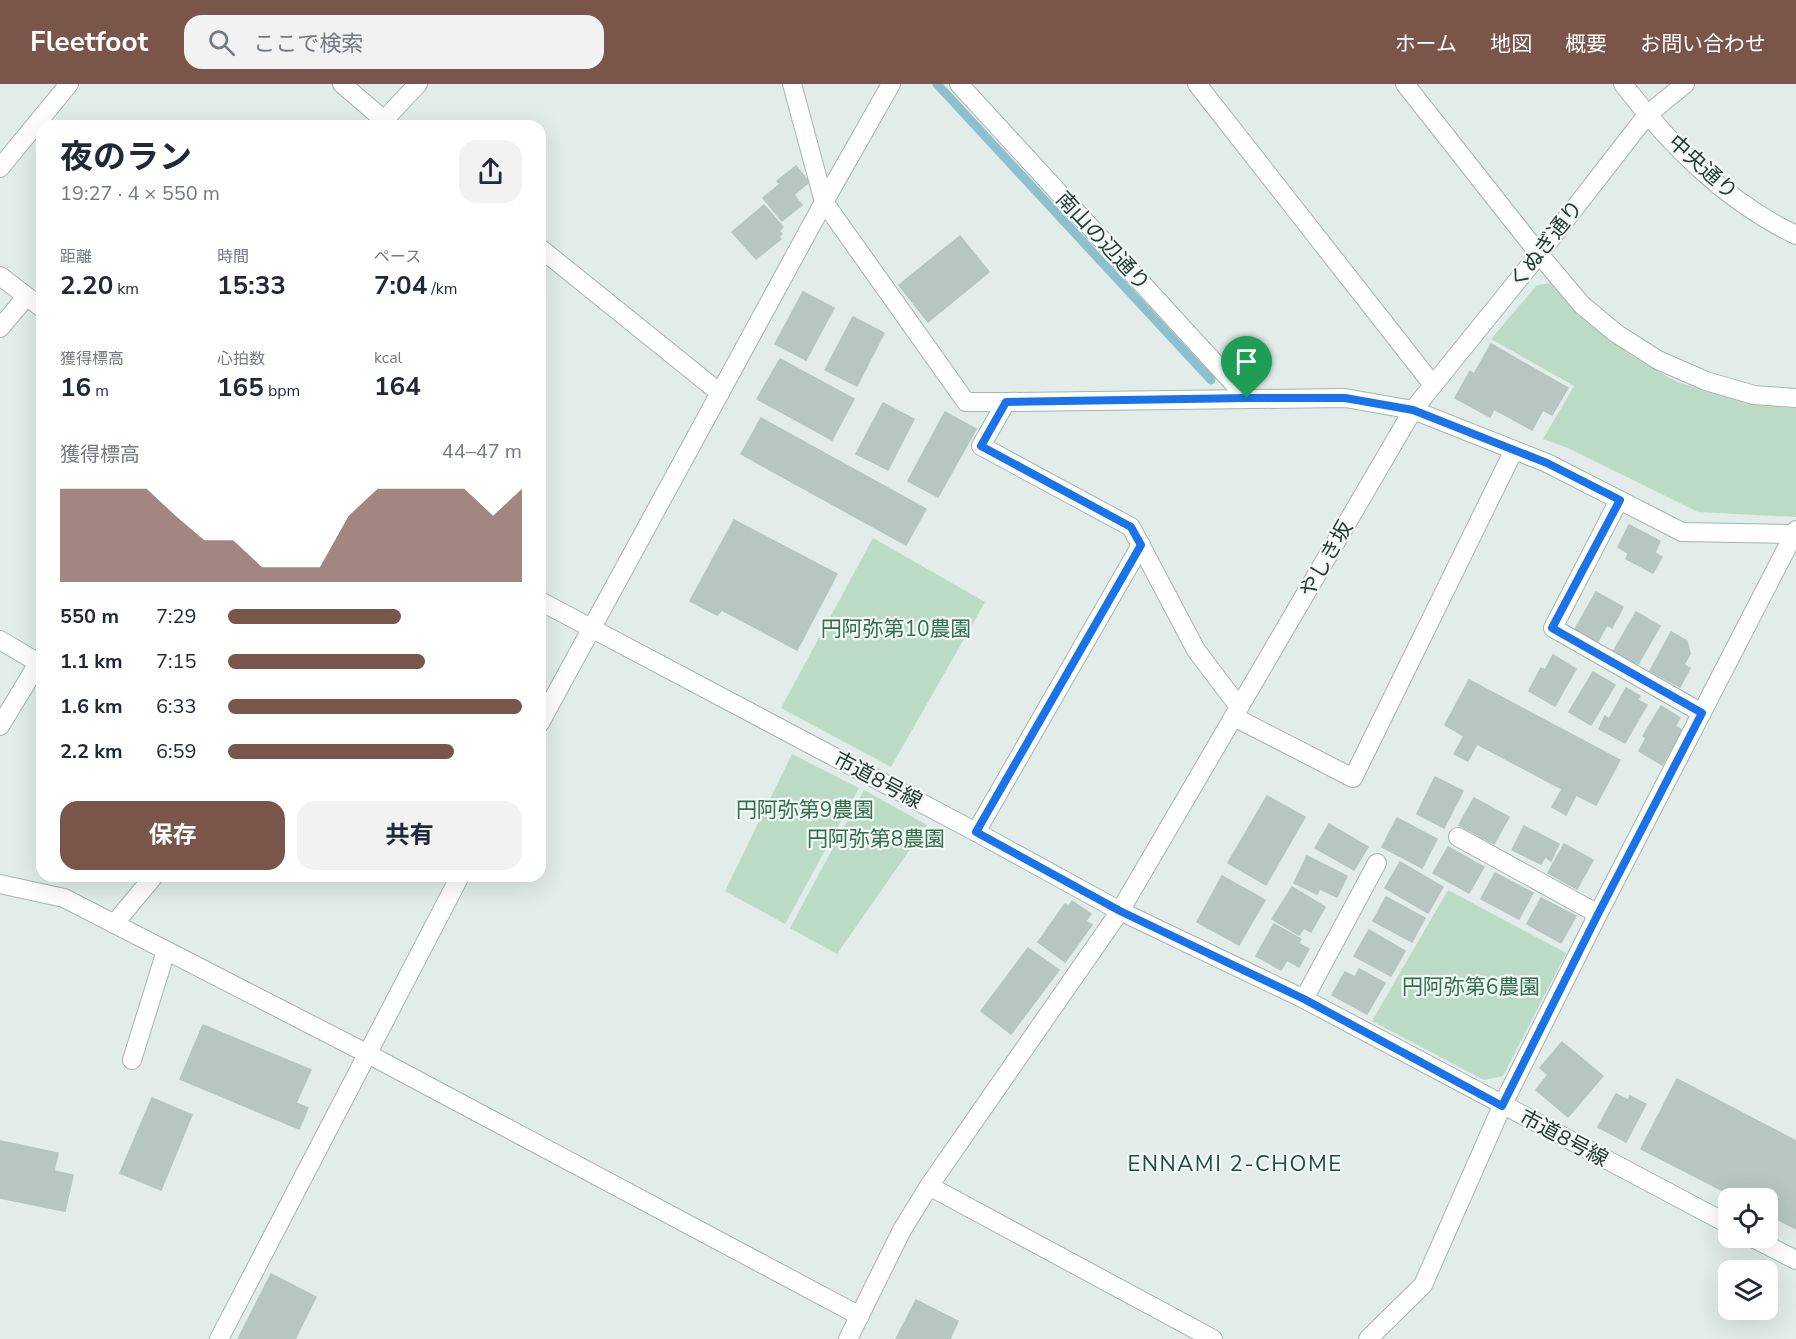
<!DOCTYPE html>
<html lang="ja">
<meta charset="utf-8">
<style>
:root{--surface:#fff;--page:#f2f2f3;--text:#1f2937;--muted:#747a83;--accent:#7a554a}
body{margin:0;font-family:"Nunito Sans","Noto Sans JP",sans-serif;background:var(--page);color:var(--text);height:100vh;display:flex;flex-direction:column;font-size:22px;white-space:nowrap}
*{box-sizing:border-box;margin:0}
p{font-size:20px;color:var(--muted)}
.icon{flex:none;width:33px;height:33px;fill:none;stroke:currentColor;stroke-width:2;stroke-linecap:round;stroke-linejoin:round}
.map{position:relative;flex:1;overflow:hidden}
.sheet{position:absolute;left:36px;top:36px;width:510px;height:762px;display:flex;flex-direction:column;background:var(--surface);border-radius:18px;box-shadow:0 6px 24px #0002}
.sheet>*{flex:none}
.fabs{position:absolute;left:1718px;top:1104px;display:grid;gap:12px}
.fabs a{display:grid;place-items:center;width:60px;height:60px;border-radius:12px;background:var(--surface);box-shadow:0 6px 24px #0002;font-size:30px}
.pin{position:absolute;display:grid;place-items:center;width:51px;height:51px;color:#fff;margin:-62px -26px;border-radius:50% 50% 50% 0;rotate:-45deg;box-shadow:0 0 6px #0007}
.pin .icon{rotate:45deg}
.round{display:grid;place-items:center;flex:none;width:63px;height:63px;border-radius:18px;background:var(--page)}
.head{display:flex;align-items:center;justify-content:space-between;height:102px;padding:0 24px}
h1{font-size:33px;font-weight:700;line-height:45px}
.figures{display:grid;grid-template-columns:repeat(3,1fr);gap:9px;height:102px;padding:6px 24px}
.figures div{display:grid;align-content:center}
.figures b{font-size:26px;font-weight:700}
.figures small{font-size:16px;font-weight:400}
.figures p{font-size:16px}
.chart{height:168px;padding:12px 24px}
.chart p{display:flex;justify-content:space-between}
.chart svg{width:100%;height:108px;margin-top:6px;fill:var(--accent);opacity:.7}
.button{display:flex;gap:12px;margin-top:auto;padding:12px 24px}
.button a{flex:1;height:69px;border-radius:18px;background:var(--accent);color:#fff;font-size:24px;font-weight:700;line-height:69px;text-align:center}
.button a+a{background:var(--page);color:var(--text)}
ul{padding:0 24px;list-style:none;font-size:20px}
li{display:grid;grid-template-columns:96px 72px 1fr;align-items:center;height:45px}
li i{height:15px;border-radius:8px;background:var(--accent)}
header{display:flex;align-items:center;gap:36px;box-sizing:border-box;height:84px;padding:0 30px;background:var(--accent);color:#fff}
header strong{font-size:28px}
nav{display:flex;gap:33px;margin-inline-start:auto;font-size:21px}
.search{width:420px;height:54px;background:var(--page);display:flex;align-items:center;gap:15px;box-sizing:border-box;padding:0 21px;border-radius:18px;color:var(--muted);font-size:22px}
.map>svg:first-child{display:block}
.green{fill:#bcdbc7}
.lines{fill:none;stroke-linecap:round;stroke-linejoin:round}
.stream{stroke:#8dc0cd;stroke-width:9}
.building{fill:#b8c6c1;stroke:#b5c5bf;stroke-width:1.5}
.minor-casing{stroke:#a5b4af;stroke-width:20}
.minor{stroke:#fff;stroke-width:18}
.route-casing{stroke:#fff;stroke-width:12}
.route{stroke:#1a73e8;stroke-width:8}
.labels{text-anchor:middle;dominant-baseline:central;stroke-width:4.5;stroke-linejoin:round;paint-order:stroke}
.street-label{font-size:21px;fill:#233c36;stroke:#f3f8f6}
.park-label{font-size:21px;fill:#30704c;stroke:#f3f8f6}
.neighbourhood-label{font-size:22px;letter-spacing:1.5px;fill:#204d44;stroke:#f3f8f6}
</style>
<header>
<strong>Fleetfoot</strong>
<div class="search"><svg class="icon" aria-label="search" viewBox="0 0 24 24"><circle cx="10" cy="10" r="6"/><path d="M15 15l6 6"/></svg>ここで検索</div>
<nav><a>ホーム</a><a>地図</a><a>概要</a><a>お問い合わせ</a></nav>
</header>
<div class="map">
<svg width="1796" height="1255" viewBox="0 0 1796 1255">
<rect width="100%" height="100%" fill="#e2ece8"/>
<g class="green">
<polygon points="1552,199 1577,230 1632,272 1677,298 1756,321 1796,324 1796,433 1698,428 1568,364 1543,355 1574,302 1491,255 1537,201"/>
<polygon points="873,454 985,518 891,683 781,624"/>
<polygon points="792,670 859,704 785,840 725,807"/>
<polygon points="864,706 927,741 837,870 790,844"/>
<polygon points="1448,806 1566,869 1503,992 1484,996 1372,937"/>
</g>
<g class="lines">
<polyline class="stream" points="937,0 1211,296"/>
</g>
<g class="building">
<polygon points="796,82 809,98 794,111 802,121 782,137 763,114 780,100 777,97"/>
<polygon points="764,121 783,143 779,147 782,150 779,153 781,155 756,175 732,148"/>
<polygon points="960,152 989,188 928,238 899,201"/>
<polygon points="803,208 834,224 806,276 775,260"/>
<polygon points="853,233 884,249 857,302 825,286"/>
<polygon points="1491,260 1568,304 1552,331 1543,326 1532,346 1494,325 1490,333 1455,314 1470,287 1474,290"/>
<polygon points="780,275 854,315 832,356 757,315"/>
<polygon points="883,319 914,335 888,386 856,370"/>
<polygon points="945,328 976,345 938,413 908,397"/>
<polygon points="761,334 926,425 906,461 741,370"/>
<polygon points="734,436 837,490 797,566 722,526 717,531 690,517"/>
<polygon points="1629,441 1660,457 1655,469 1662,473 1653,489 1626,475 1628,469 1618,463"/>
<polygon points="1596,508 1623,523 1612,544 1607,541 1597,559 1574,547"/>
<polygon points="1636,528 1660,542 1637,582 1613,568"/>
<polygon points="1671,548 1687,557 1690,570 1684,581 1690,584 1680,603 1650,587"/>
<polygon points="1553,571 1576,585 1555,622 1529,607 1541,584 1545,586"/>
<polygon points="1593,588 1615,601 1591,641 1569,628"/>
<polygon points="1469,596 1620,676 1596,721 1576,711 1566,731 1552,723 1562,705 1477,660 1468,677 1454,670 1464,652 1445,641"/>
<polygon points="1626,604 1640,612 1638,616 1647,621 1625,659 1599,645 1605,632 1609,635"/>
<polygon points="1661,622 1680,634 1675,642 1682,646 1662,681 1639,667 1646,654 1643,652"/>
<polygon points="1435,693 1463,707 1444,744 1417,730"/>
<polygon points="1267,712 1305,733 1266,801 1228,779"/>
<polygon points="1474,714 1509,733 1494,760 1459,741"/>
<polygon points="1397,734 1437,755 1422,784 1382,763"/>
<polygon points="1329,740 1368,763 1354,786 1315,764"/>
<polygon points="1524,742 1559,760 1551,777 1545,773 1541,780 1512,766"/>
<polygon points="1564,760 1593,776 1577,805 1548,789"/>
<polygon points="1448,763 1484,783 1469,809 1433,789"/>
<polygon points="1307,772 1347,792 1337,813 1320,805 1317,810 1294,799"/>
<polygon points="1400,778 1443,803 1428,829 1385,804"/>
<polygon points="1495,789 1533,809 1519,835 1481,815"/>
<polygon points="1222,792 1265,816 1239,861 1197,838"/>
<polygon points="1292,803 1325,823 1311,848 1304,844 1299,851 1272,835"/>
<polygon points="1386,813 1425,834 1412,858 1373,837"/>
<polygon points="1541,814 1576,832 1561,859 1527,840"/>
<polygon points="1072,817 1091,830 1086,837 1092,841 1065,878 1038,858 1065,820 1069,822"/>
<polygon points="1274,840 1301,855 1298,859 1309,865 1299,883 1287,876 1281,886 1256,872"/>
<polygon points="1369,846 1405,867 1391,892 1354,872"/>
<polygon points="1028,864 1059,886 1011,950 981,927"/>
<polygon points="1359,885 1385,899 1367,930 1332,911 1345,888 1355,893"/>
<polygon points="203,941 311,986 296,1019 308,1024 299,1045 180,995"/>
<polygon points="1562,958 1603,992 1568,1033 1536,1006 1548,991 1540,984"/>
<polygon points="1677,995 1796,1057 1796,1145 1767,1130 1767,1114 1737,1114 1641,1065"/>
<polygon points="1616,1010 1628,1016 1630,1012 1646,1020 1626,1058 1598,1043"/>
<polygon points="152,1014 192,1031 161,1106 120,1089"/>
<polygon points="0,1057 58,1069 54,1087 73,1091 65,1127 0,1114"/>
<polygon points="271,1190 316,1213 295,1255 238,1255"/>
<polygon points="916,1216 958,1237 950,1255 896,1255"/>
</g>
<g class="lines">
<defs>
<g id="minor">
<polyline points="342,0 391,42"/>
<polyline points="792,0 824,118 966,318 1006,318"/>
<polyline points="959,0 1247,314"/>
<polyline points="1197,0 1433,301"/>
<polyline points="1405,0 1539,170 1582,221 1617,250 1658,276 1706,297 1754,311 1796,314"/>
<path d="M1623 0C1670 61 1725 117 1796 151"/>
<polyline points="384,36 418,0"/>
<polyline points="0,84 69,0"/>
<polyline points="540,164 720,309"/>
<polyline points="0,192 42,224"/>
<polyline points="0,244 26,213"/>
<polyline points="1619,416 1553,544 1702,629"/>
<polyline points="540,517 976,748 1120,827 1304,915 1728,1140"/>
<polyline points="0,556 37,578"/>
<polyline points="1239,623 1196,566 1131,443 981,362 1006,318 1345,314 1413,326 1547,379 1682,448 1794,450"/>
<polyline points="1234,633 1353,694 1514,366"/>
<polyline points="540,639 824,118 891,0"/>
<polyline points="0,642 42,573"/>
<polyline points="976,748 1141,461"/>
<polyline points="1458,753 1598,830"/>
<polyline points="0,800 64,814 368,970 860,1232"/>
<polyline points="114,840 154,792"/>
<polyline points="1304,915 1377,779"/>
<polyline points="132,976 166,867"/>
<polyline points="929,1102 1213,1255"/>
<polyline points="1753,1154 1796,1176"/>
<polyline points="219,1255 460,792"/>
<polyline points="848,1255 902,1146 929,1102 1120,827 1413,326 1539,170 1647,31 1685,0"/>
<polyline points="1368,1255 1423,1201 1502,1022 1598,830 1796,446"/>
</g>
</defs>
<use href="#minor" class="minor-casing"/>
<use href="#minor" class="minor"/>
</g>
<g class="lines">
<defs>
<polygon id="route" points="1247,314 1345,314 1413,326 1547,379 1620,416 1552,544 1702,629 1598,830 1502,1022 1304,915 1120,827 976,748 1141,461 1131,443 981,362 1006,318"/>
</defs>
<use href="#route" class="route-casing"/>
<use href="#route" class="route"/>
</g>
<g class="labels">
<g class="street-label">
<text transform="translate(1703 83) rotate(42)">中央通り</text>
<text transform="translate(1103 157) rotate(47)">南山の辺通り</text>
<text transform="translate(1546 160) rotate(-52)">くぬぎ通り</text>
<text transform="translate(1326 475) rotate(-60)">やしき坂</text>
<text transform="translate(878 696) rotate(28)">市道8号線</text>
<text transform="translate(1564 1054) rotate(28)">市道8号線</text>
</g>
<g class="park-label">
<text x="896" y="545">円阿弥第10農園</text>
<text x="805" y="726">円阿弥第9農園</text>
<text x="876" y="755">円阿弥第8農園</text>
<text x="1471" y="903">円阿弥第6農園</text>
</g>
<g class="neighbourhood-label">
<text x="1235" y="1080">ENNAMI 2-CHOME</text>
</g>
</g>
</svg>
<div class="fabs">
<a><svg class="icon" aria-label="locate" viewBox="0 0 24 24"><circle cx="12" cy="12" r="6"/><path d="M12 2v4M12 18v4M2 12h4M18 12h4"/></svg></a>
<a><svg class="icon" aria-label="layers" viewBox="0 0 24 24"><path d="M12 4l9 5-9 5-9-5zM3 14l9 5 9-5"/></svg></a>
</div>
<div class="pin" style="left:1247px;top:314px;background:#1e9e55"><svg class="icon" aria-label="arrive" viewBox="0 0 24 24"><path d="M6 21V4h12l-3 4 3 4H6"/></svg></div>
<section class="sheet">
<div class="head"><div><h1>夜のラン</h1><p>19:27 · 4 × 550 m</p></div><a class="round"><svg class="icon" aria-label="share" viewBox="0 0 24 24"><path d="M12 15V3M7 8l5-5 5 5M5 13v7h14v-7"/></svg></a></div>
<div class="figures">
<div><p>距離</p><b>2.20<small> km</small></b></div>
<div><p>時間</p><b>15:33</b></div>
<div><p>ペース</p><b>7:04<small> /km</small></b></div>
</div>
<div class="figures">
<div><p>獲得標高</p><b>16<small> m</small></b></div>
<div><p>心拍数</p><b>165<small> bpm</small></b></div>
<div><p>kcal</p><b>164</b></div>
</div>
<div class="chart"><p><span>獲得標高</span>44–47 m</p>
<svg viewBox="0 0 160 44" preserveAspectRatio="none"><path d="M0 44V6L10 6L20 6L30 6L40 17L50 27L60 27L70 38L80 38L90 38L100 17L110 6L120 6L130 6L140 6L150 17L160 6V44z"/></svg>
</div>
<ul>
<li><b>550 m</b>7:29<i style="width:59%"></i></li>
<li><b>1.1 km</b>7:15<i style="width:67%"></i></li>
<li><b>1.6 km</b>6:33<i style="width:100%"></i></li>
<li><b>2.2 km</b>6:59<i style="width:77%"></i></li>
</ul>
<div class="button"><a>保存</a><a>共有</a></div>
</section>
</div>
